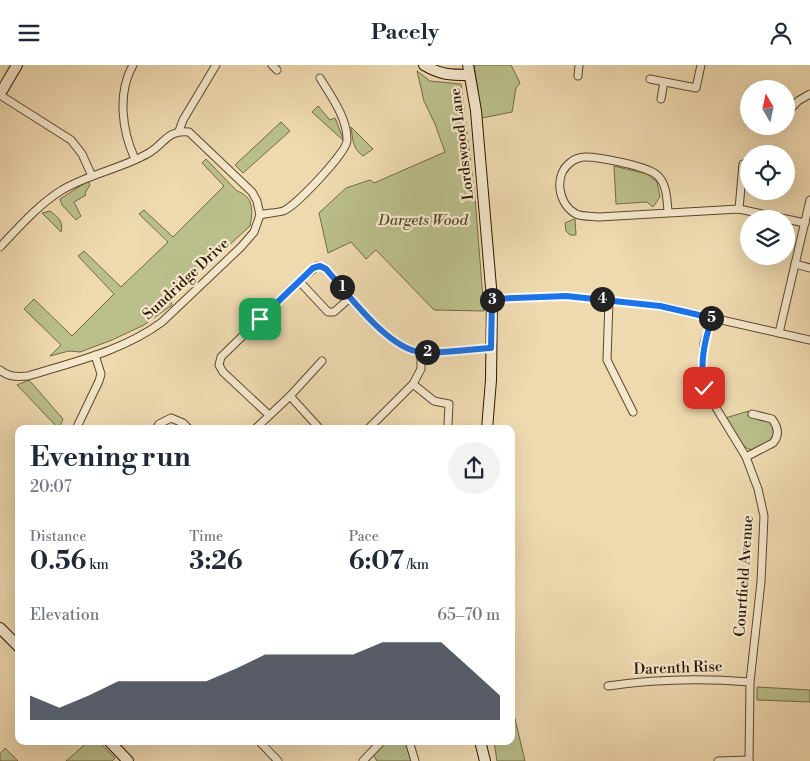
<!DOCTYPE html>
<meta charset="utf-8">
<style>
:root{--surface:#fff;--page:#f2f2f3;--text:#1f2937;--muted:#747a83;--accent:#111827}
body{margin:0;font-family:"Libre Bodoni",serif;background:var(--page);color:var(--text);height:100vh;display:flex;flex-direction:column;font-size:19px;white-space:nowrap}
*{box-sizing:border-box;margin:0}
p{font-size:16px;color:var(--muted)}
.icon{flex:none;width:28px;height:28px;fill:none;stroke:currentColor;stroke-width:2;stroke-linecap:round;stroke-linejoin:round}
.map{position:relative;flex:1;overflow:hidden}
.drawer{position:absolute;left:15px;top:360px;width:500px;height:320px;display:flex;flex-direction:column;background:var(--surface);border-radius:10px;box-shadow:0 5px 20px #0002}
.drawer>*{flex:none}
.needle{width:32px;rotate:351deg}
.tools{position:absolute;left:740px;top:15px;display:grid;gap:10px}
.tools a{display:grid;place-items:center;width:55px;height:55px;border-radius:50%;background:var(--surface);box-shadow:0 5px 20px #0002;font-size:25px}
.pin{position:absolute;display:grid;place-items:center;width:42px;height:42px;color:#fff;margin:-21px;border-radius:10px;box-shadow:0 2px 8px #0006}
.km{position:absolute;width:25px;height:25px;margin:-12px;border-radius:50%;background:#222;color:#fff;font-size:14px;line-height:25px;text-align:center}
.round{display:grid;place-items:center;flex:none;width:52px;height:52px;border-radius:26px;background:var(--page)}
.headline{display:flex;align-items:center;justify-content:space-between;height:85px;padding:0 15px}
h1{font-size:28px;font-weight:700;line-height:38px}
.stats{display:grid;grid-template-columns:repeat(3,1fr);gap:8px;height:85px;padding:5px 15px}
.stats div{display:grid;align-content:center}
.stats b{font-size:25px;font-weight:700}
.stats small{font-size:14px;font-weight:400}
.stats p{font-size:14px}
.chart{height:140px;padding:10px 15px}
.chart p{display:flex;justify-content:space-between}
.chart svg{width:100%;height:90px;margin-top:5px;fill:var(--accent);opacity:.7}
header{display:flex;justify-content:space-between;align-items:center;height:65px;padding:0 15px;background:var(--surface);font-size:22px;font-weight:700}
.map>svg:first-child{display:block}
.green{fill:#babf8b;stroke:#726b46}
.lines{fill:none;stroke-linecap:round;stroke-linejoin:round}
.street-casing{stroke:#5a482d;stroke-width:9}
.secondary-casing{stroke:#291701;stroke-width:12}
.street{stroke:#f5e7cc;stroke-width:7}
.secondary{stroke:#f5e7cc;stroke-width:10}
.route-casing{stroke:#fff;stroke-width:10}
.route{stroke:#1a73e8;stroke-width:6}
.labels{text-anchor:middle;dominant-baseline:central;stroke-width:4.5;stroke-linejoin:round;paint-order:stroke}
.street-label{font-size:15px;fill:#291701;stroke:#f5e7cc}
.park-label{font-size:15px;font-style:italic;fill:#54492a;stroke:#f5e7cc}
</style>
<header><svg class="icon" aria-label="menu" viewBox="0 0 24 24"><path d="M4 6h16M4 12h16M4 18h16"/></svg>Pacely<svg class="icon" aria-label="person" viewBox="0 0 24 24"><circle cx="12" cy="8" r="4"/><path d="M4 21q1-7 8-7t8 7"/></svg></header>
<div class="map">
<svg width="810" height="696" viewBox="0 0 810 696">
<rect width="100%" height="100%" fill="#efdab0"/>
<filter id="stains"><feTurbulence type="fractalNoise" baseFrequency=".004" numOctaves="4"/><feColorMatrix values="0 0 0 0 .2 0 0 0 0 .09 0 0 0 0 .02 0 0 0 .5 -.17"/></filter>
<radialGradient id="worn" r=".72"><stop offset=".6" stop-color="#630" stop-opacity="0"/><stop offset="1" stop-color="#630" stop-opacity=".3"/></radialGradient>
<g class="green">
<polygon points="474,0 511,0 520,18 516,23 512,47 482,53"/>
<polygon points="417,6 430,16 461,19 475,133 484,246 434,245 376,185 366,194 351,177 328,188 319,148 346,123 370,115 374,118 445,87 435,59 424,36"/>
<polygon points="318,41 330,55 335,53 344,76 312,47"/>
<polygon points="281,57 290,66 243,108 235,100"/>
<path d="M351 62 373 84 363 91C352 83 353 74 351 62Z"/>
<path d="M206 94 237 126C254 132 253 146 250 161L170 234 172 240 144 260 112 275 80 287 69 286 50 291 61 280 24 244 34 234 72 271 114 229 78 191 84 186 121 222 168 177 139 149 144 145 173 172 224 121 202 98Z"/>
<polygon points="614,101 647,109 657,117 660,132 653,142 647,137 616,139"/>
<polygon points="88,116 90,120 85,128 86,130 74,137 81,151 76,155 62,140 60,134"/>
<path d="M50 146C58 152 64 157 61 167L42 148Z"/>
<polygon points="574,154 575,154 576,170 570,170 566,166 565,158"/>
<polygon points="29,315 63,354 59,364 17,320"/>
<path d="M749 346 748 351C754 353 762 353 768 356 787 365 763 389 749 384 741 382 730 360 725 353Z"/>
<polygon points="757,622 810,625 810,637 757,635"/>
<polygon points="511,637 525,696 497,696 494,676 511,676"/>
<polygon points="89,676 98,676 115,693 112,696 66,696"/>
<polygon points="388,676 405,676 411,696 377,696 373,689 380,682"/>
<polygon points="5,683 18,696 0,696 0,689"/>
</g>
<g class="lines">
<defs>
<g id="street">
<path d="M133 0C117 28 122 66 135 94"/>
<polyline points="272,0 277,5"/>
<polyline points="578,11 579,0"/>
<polyline points="650,14 696,23 701,0"/>
<polyline points="0,30 71,75 82,89 92,111"/>
<polyline points="661,34 664,17"/>
<polyline points="786,49 798,36 810,29"/>
<polyline points="179,66 183,55 216,0"/>
<polyline points="739,144 743,99"/>
<path d="M668 147C667 135 667 120 658 111 649 101 598 92 585 92 581 92 574 94 571 97 553 110 558 139 576 149 583 152 592 151 599 152L739 144 785 154"/>
<path d="M260 150C267 148 276 148 283 146 295 142 346 88 347 76 348 54 331 31 320 13"/>
<polyline points="786,154 805,158"/>
<path d="M0 182C19 162 39 139 62 125 89 109 120 104 147 89 164 80 167 64 189 67L252 127 257 136 260 150 254 167 241 182 162 257C123 286 73 297 28 311 17 312 8 312 0 305"/>
<polyline points="795,199 810,203"/>
<polyline points="299,216 328,247 334,247 351,232"/>
<polyline points="492,234 566,231 660,241 810,275"/>
<polyline points="609,235 607,295 633,347"/>
<polyline points="712,253 704,278 702,306 704,323 746,392 758,424 764,451 761,517 750,617 749,696"/>
<polyline points="779,268 810,135"/>
<polyline points="413,319 434,336 449,339 448,359"/>
<polyline points="290,331 322,296"/>
<path d="M269 350 223 307 219 300 221 292 299 216 317 201H320L326 204C347 228 389 285 421 287 441 289 470 284 491 283"/>
<polyline points="76,364 99,316 101,309 95,290"/>
<polyline points="156,364 159,359 171,353 183,358 189,364"/>
<polyline points="255,364 290,331 320,364"/>
<polyline points="368,364 413,319 421,304 421,288"/>
<path d="M746 392 773 378C780 370 778 362 772 354L752 349"/>
<path d="M608 621C655 614 702 613 750 617"/>
<polyline points="259,676 278,696"/>
<polyline points="409,676 415,696"/>
<polyline points="363,696 382,676"/>
<polyline points="718,696 749,695"/>
</g>
<g id="secondary">
<path d="M424 0C441 10 450 10 469 10"/>
<polyline points="468,0 476,46 492,234 491,315 487,364"/>
<polyline points="0,29 17,0"/>
<polyline points="0,563 19,582"/>
<polyline points="109,676 128,696"/>
<polyline points="480,676 485,696"/>
</g>
</defs>
<use href="#street" class="street-casing"/>
<use href="#secondary" class="secondary-casing"/>
<use href="#street" class="street"/>
<use href="#secondary" class="secondary"/>
</g>
<g class="lines">
<defs>
<path id="route" d="M260 254 313 203 320 201 326 204C347 228 389 285 421 287 442 289 470 284 491 283L492 234 566 231 660 241 712 253C704 277 700 298 704 323"/>
</defs>
<use href="#route" class="route-casing"/>
<use href="#route" class="route"/>
</g>
<g class="labels">
<g class="street-label">
<text transform="translate(462 79) rotate(-97)">Lordswood Lane</text>
<text transform="translate(186 214) rotate(-43)">Sundridge Drive</text>
<text transform="translate(744 511) rotate(-86)">Courtfield Avenue</text>
<text transform="translate(678 603) rotate(-2)">Darenth Rise</text>
</g>
<g class="park-label">
<text x="423" y="155">Dargets Wood</text>
</g>
</g>
<rect width="100%" height="100%" filter="url(#stains)"/>
<rect width="100%" height="100%" fill="url(#worn)"/>
</svg>
<div class="tools">
<a><svg class="needle" viewBox="-14 -14 28 28"><path d="M0-13l5 13h-10z" fill="#e53935"/><path d="M0 13l5-13h-10z" fill="#747a83"/></svg></a>
<a><svg class="icon" aria-label="locate" viewBox="0 0 24 24"><circle cx="12" cy="12" r="6"/><path d="M12 2v4M12 18v4M2 12h4M18 12h4"/></svg></a>
<a><svg class="icon" aria-label="layers" viewBox="0 0 24 24"><path d="M12 4l9 5-9 5-9-5zM3 14l9 5 9-5"/></svg></a>
</div>
<div class="pin" style="left:260px;top:254px;background:#1e9e55"><svg class="icon" aria-label="arrive" viewBox="0 0 24 24"><path d="M6 21V4h12l-3 4 3 4H6"/></svg></div>
<div class="pin" style="left:704px;top:323px;background:#d93025"><svg class="icon" aria-label="check" viewBox="0 0 24 24"><path d="M5 12l5 5 9-10"/></svg></div>
<b class="km" style="left:342px;top:222px">1</b>
<b class="km" style="left:427px;top:287px">2</b>
<b class="km" style="left:492px;top:235px">3</b>
<b class="km" style="left:602px;top:234px">4</b>
<b class="km" style="left:711px;top:253px">5</b>
<section class="drawer">
<div class="headline"><div><h1>Evening run</h1><p>20:07</p></div><a class="round"><svg class="icon" aria-label="share" viewBox="0 0 24 24"><path d="M12 15V3M7 8l5-5 5 5M5 13v7h14v-7"/></svg></a></div>
<div class="stats">
<div><p>Distance</p><b>0.56<small> km</small></b></div>
<div><p>Time</p><b>3:26</b></div>
<div><p>Pace</p><b>6:07<small> /km</small></b></div>
</div>
<div class="chart"><p><span>Elevation</span>65–70 m</p>
<svg viewBox="0 0 160 44" preserveAspectRatio="none"><path d="M0 44V32L10 38L20 32L30 25L40 25L50 25L60 25L70 19L80 12L90 12L100 12L110 12L120 6L130 6L140 6L150 19L160 32V44z"/></svg>
</div>
</section>
</div>
